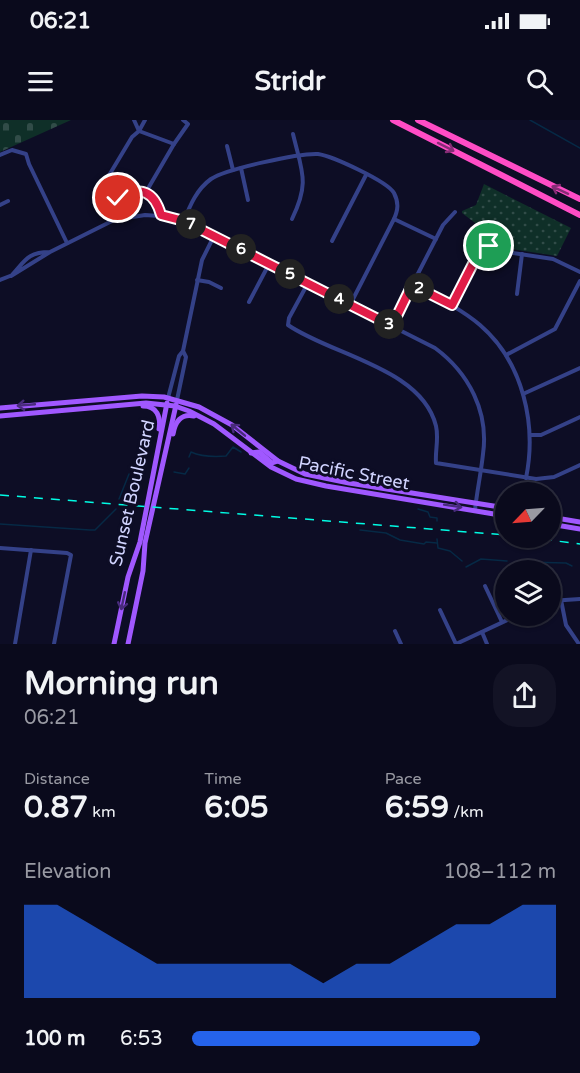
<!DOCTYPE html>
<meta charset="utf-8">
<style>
:root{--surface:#0a0a1c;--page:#131325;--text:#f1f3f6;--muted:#999aa3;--line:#2a2b3b;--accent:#2563eb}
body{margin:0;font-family:"Varela Round",sans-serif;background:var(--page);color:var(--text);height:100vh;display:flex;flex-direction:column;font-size:22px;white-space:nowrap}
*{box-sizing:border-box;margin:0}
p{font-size:20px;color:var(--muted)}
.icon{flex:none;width:33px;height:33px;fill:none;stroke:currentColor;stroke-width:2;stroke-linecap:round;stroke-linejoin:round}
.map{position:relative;height:524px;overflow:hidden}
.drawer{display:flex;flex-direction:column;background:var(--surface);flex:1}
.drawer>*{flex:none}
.needle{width:39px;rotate:245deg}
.fabs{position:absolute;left:495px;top:362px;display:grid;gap:12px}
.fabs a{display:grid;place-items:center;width:66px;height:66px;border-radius:50%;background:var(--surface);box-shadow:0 2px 4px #0004,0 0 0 2px var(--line);font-size:30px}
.pin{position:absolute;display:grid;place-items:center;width:51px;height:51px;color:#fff;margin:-26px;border:3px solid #fff;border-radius:50%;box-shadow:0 2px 6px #0007}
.km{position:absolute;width:30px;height:30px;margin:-15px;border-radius:50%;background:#222;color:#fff;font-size:16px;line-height:30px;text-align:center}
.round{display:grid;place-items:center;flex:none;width:63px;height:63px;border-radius:24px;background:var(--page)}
.summary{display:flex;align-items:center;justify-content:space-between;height:102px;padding:0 24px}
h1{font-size:33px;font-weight:700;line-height:45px}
.metrics{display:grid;grid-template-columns:repeat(3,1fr);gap:9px;height:102px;padding:6px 24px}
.metrics div{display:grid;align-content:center}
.metrics b{font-size:30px;font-weight:700}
.metrics small{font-size:16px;font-weight:400}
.metrics p{font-size:16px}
.chart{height:168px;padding:12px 24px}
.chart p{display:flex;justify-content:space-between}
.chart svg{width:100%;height:108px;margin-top:6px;fill:var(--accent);opacity:.7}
ul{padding:0 24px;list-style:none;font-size:20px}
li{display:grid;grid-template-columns:96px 72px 1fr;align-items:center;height:45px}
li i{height:15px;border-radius:8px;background:var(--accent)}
.status{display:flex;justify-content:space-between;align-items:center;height:42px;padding:0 30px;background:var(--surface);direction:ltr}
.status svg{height:16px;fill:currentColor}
header{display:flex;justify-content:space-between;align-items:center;height:78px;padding:0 24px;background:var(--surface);font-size:27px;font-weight:700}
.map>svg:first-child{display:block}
.grass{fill:url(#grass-dots)}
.cemetery{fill:url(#cemetery-stones)}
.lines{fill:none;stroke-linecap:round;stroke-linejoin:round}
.stream{stroke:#062945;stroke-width:1.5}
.minor{stroke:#344188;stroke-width:4}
.major{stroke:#a058ff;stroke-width:5}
.highway{stroke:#ff4cc5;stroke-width:6}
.rail{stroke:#00fce4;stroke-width:1.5;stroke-dasharray:9 8;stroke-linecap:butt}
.oneway{stroke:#862c75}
.oneway2{stroke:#482b7c}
.route-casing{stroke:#fff;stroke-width:12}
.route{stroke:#e11d48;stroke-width:8}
.labels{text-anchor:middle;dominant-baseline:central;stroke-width:6;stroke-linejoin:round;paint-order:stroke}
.street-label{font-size:18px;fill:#d1d4ff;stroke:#0d0d25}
</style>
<div class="status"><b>06:21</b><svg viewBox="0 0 49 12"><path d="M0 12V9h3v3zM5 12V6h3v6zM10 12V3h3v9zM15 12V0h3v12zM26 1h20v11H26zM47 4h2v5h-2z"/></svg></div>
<header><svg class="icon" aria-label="menu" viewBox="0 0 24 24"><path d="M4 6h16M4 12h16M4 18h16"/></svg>Stridr<svg class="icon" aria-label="search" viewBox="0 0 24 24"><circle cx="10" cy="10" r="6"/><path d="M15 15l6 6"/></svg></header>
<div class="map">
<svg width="580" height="524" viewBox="0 0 580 524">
<defs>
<pattern id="grass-dots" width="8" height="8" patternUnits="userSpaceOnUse" patternTransform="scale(1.5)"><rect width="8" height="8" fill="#0f2f28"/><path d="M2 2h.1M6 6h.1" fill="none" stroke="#314c48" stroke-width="1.8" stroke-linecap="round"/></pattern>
<pattern id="cemetery-stones" width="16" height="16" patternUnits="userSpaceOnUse" patternTransform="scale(1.5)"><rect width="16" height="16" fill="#0f2f28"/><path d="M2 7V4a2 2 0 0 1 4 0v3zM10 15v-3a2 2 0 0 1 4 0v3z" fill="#314c48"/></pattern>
</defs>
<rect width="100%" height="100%" fill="#0d0d25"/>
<polygon class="grass" points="484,64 571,108 557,136 504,128 485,120 479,106 462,93 462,91 476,85"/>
<polygon class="cemetery" points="0,0 71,0 0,32"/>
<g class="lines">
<g class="stream">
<polyline points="530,0 580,28"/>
<path d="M189 337 191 332C202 337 214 337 226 336L233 327 241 332"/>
<polyline points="174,352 185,354 189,348"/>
<polyline points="119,379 129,354"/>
<polyline points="418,389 428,392 430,397 437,398 437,401"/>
<polyline points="0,404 90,410 95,410 116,389"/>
<polyline points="360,410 386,413 400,420 424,424 426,422 437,423"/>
<polyline points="437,419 438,428 450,431 462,441"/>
<polyline points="526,442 566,443 572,446"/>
<polyline points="466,447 481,439 507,441"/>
</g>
<g class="minor">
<polyline points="134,0 139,11 145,0"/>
<polyline points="174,24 188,4 183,0"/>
<polyline points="227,26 233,50"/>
<polyline points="0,35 12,30 26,34 29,44 67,123"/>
<polyline points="241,48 248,80"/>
<path d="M121 81C114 74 106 68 108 57L132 17 139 11 174 24 146 72"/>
<polyline points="0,85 8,81"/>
<path d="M120 98 121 81C140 63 155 73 161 95"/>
<path d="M292 99C310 62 302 52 293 14"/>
<polyline points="394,99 436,119"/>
<path d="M184 101C190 85 197 69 211 59 226 49 299 33 318 34 332 36 387 61 394 73 399 83 398 90 394 99L350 185"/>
<polyline points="332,121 366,55"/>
<path d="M50 132C27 132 25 141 11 156L50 132 114 100 145 95 173 97 184 101 435 228C469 253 489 292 483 334 481 353 477 371 475 390"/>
<polyline points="0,160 10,156"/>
<polyline points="197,160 209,162 221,168"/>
<path d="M308 163 289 198 288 205C331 235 422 248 436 306 439 319 435 330 436 343L536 359 554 357 580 345"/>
<path d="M412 165C436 176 460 188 480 205 523 242 537 304 526 358"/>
<polyline points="517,174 522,134"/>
<polyline points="249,182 269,144"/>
<polyline points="452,185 483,125 500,131 553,139 580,152"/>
<polyline points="391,206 443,105 455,92"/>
<polyline points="506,235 555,209 580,161"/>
<polyline points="523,274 580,248"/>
<polyline points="168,278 179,236 183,231 202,140 214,116"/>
<polyline points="177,280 186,237 183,231"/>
<polyline points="530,315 541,315 580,297"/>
<polyline points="0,428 67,433 71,435 54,524"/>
<polyline points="485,466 502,502"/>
<polyline points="561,480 566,505 579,524"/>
<polyline points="550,481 580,479"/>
<polyline points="440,490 456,524"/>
<polyline points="395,511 401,524"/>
<polyline points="482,512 487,524"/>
<polyline points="15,524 31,430"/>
<polyline points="456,524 518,495"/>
</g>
<g class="major">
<path d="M143 286C157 286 161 297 159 309"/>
<polyline points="0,288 142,276 164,277 199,287 232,305 278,341 305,354 349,363 506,388"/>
<polyline points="0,296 146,283 175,286 189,291 214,304 271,347 296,359 326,366 506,396"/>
<path d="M173 314C175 302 181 293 194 296"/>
<polyline points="251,333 259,332 272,343 278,341"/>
<polyline points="550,397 580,402"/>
<polyline points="550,404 580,409"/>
<polyline points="114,524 128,457 140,422 167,283"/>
<polyline points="128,524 143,451 145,423 176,285"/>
</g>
<g class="highway">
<polyline points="393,0 580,95"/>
<polyline points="418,0 580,79"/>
</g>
<g class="rail">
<polyline points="0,375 506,415"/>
<polyline points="526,417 580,424"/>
</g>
</g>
<defs><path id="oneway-shaft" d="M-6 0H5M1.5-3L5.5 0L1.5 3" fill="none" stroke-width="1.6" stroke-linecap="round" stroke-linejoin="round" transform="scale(1.5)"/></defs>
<g class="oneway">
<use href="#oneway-shaft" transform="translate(446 27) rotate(27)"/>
<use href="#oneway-shaft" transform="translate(560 70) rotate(-155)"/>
</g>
<g class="oneway2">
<use href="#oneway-shaft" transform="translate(26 285) rotate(175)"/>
<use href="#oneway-shaft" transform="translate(238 310) rotate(-141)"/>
<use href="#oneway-shaft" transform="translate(453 386) rotate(9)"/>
<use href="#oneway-shaft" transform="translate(123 481) rotate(102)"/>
</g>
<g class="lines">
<defs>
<path id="route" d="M118 78 121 81C140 63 155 73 161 95L184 101 392 206 412 165 452 185 480 130 483 125 489 126"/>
</defs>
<use href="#route" class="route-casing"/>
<use href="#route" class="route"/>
</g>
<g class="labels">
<g class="street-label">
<text transform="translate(354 353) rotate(11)">Pacific Street</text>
<text transform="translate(132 373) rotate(-77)">Sunset Boulevard</text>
</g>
</g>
</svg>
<div class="fabs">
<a><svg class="needle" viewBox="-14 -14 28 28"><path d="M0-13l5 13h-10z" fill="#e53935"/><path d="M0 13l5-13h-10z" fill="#999aa3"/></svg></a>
<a><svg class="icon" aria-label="layers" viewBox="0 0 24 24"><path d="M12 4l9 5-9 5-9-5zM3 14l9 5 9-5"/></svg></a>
</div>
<div class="pin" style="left:489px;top:126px;background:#1e9e55"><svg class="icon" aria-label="arrive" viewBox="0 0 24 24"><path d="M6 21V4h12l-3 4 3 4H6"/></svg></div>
<div class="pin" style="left:118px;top:78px;background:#d93025"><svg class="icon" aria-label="check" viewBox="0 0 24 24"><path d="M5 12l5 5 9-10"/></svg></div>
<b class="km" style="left:419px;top:168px">2</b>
<b class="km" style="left:389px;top:204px">3</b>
<b class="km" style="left:339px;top:179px">4</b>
<b class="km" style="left:290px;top:154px">5</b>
<b class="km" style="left:241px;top:129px">6</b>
<b class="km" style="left:191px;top:104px">7</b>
</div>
<section class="drawer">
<div class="summary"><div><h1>Morning run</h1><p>06:21</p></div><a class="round"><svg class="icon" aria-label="share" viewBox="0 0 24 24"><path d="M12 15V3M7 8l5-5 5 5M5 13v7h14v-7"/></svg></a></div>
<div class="metrics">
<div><p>Distance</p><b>0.87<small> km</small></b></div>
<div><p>Time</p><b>6:05</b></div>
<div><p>Pace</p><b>6:59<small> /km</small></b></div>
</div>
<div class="chart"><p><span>Elevation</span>108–112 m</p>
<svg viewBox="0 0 160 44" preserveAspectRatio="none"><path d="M0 44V6L10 6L20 14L30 22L40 30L50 30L60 30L70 30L80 30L90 38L100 30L110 30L120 22L130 14L140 14L150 6L160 6V44z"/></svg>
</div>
<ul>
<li><b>100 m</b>6:53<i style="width:79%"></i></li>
</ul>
</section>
